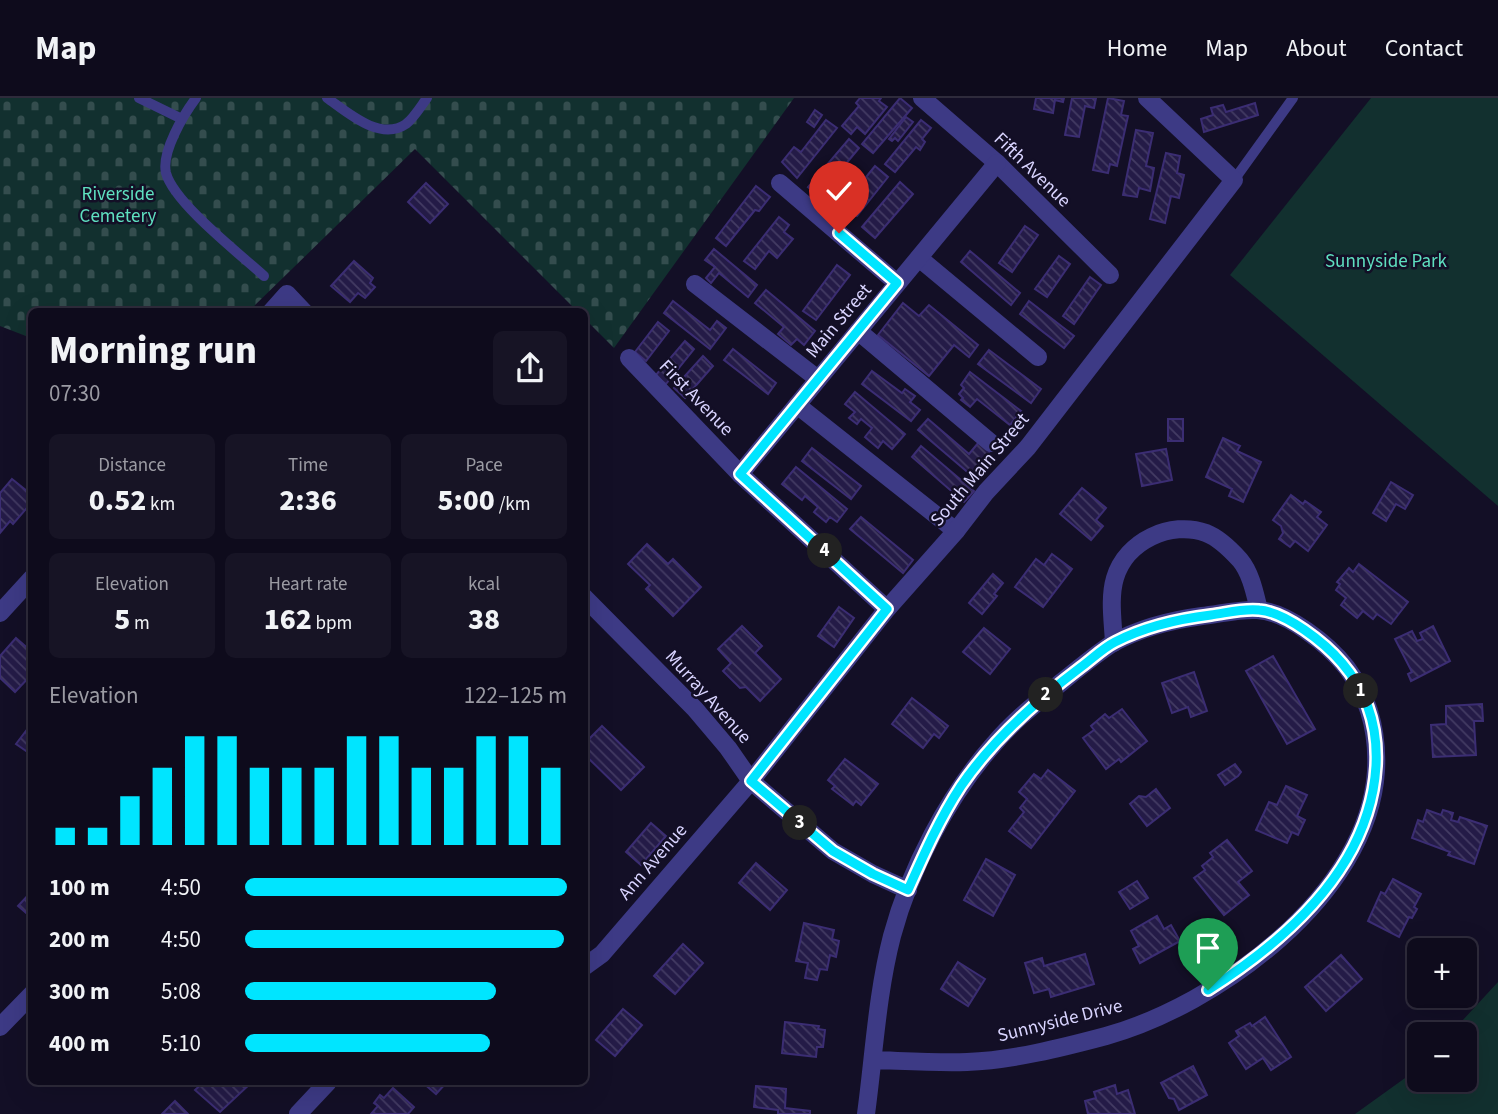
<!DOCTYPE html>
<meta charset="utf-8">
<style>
:root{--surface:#0e0b1c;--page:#171425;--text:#f1f3f6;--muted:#9b9ba3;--line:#2e2b3b;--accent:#00e5ff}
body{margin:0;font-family:"Source Sans 3",sans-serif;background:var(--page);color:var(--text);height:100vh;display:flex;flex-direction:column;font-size:26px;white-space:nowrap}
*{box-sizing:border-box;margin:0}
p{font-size:23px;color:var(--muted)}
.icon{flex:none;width:38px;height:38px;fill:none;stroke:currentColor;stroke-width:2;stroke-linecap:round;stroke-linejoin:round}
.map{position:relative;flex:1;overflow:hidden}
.side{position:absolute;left:28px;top:210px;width:560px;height:777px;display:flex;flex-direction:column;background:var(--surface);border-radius:10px;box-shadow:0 7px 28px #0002,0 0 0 2px var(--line)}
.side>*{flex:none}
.tools{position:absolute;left:1407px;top:840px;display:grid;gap:14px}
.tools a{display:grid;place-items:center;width:70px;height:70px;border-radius:10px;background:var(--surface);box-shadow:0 7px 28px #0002,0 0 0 2px var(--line);font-size:35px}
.pin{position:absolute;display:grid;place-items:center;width:60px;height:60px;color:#fff;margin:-72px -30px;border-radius:50% 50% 50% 0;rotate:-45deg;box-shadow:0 0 7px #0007}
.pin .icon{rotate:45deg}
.km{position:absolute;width:35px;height:35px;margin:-18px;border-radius:50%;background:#222;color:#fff;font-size:19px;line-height:35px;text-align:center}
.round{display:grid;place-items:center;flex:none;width:74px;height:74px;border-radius:10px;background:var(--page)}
.overview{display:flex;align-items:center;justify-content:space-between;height:119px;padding:0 21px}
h1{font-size:38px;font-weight:800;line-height:52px}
.stats{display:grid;grid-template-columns:repeat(3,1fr);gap:10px;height:119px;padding:7px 21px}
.stats div{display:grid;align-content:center;border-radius:10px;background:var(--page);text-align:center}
.stats b{font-size:30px;font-weight:800}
.stats small{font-size:19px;font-weight:400}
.stats p{font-size:19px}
.chart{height:196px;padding:14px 21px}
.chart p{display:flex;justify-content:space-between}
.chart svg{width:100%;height:126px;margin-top:7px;stroke:var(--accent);stroke-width:6}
ul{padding:0 21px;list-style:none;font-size:23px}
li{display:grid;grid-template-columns:112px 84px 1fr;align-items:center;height:52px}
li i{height:18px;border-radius:9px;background:var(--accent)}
header{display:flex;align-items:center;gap:42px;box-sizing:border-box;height:98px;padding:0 35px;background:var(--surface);border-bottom:2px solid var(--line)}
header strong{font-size:33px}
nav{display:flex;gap:38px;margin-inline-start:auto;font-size:24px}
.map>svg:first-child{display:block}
.cemetery{fill:url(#cemetery-stones)}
.green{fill:#12302f}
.building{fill:url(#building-back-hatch);stroke:#3b2d73;stroke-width:2}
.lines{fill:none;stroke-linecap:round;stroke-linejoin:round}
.lane{stroke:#3d3a85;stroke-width:10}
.street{stroke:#3d3a85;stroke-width:18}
.route-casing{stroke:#fff;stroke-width:14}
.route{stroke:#00e5ff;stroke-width:9}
.labels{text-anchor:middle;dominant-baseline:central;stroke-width:5;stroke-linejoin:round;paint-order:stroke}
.street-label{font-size:19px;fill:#d9d4ff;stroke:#130f26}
.park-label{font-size:19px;fill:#5fe0c0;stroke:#130f26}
</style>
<header>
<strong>Map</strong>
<nav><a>Home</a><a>Map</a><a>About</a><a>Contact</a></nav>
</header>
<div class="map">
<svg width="1498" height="1016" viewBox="0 0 1498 1016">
<defs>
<pattern id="cemetery-stones" width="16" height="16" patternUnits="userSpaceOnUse" patternTransform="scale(1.75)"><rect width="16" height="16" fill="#12302f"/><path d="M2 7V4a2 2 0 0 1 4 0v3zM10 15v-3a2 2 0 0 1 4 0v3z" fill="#344d4e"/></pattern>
<pattern id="building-back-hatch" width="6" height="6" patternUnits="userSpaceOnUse" patternTransform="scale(1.75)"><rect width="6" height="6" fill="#241b47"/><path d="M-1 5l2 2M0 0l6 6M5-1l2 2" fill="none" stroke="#433b63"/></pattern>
</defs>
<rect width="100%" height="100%" fill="#130f26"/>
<polygon class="cemetery" points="0,0 794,0 614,250 585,221 584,214 577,213 415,51 249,213 32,214 31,240 0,228"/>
<g class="green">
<polygon points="1371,0 1498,0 1498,408 1230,177"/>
<polygon points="1498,884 1498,1016 1355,1016 1419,970 1419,982 1465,982 1465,936 1450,936"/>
</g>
<g class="building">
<polygon points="860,0 881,0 879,3 887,9 865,36 857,29 851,36 842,28 859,8 856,5"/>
<polygon points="900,0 912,10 873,55 862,46"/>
<polygon points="1036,0 1064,0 1063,4 1055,2 1053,15 1034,11"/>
<polygon points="1072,0 1096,0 1094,10 1085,8 1079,39 1065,37"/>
<polygon points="1108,0 1124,3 1121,17 1128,18 1117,68 1110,66 1108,75 1093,72"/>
<polygon points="1255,5 1258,17 1204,34 1201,21 1213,17 1211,10 1223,7 1226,14"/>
<polygon points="815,12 822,17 814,29 807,24"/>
<polygon points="906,19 913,24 898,43 895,40 892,43 889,41"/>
<polygon points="826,22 837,30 797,80 782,64 794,49 801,54"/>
<polygon points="921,22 931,30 922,41 925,44 920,52 916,49 895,74 885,66"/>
<polygon points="1136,32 1153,35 1146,68 1154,70 1150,93 1139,90 1137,99 1123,97"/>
<polygon points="849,41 859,50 819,98 808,89"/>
<polygon points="1166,55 1180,58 1177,75 1184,77 1179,100 1171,98 1165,125 1150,121"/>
<polygon points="875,68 888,79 857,118 849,117 841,110"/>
<polygon points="900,84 913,96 875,140 862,129"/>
<polygon points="426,85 448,106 430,125 408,104"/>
<polygon points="756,88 770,99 759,113 755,112 726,148 716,140"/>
<polygon points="779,119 789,127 784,134 793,141 777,160 769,153 755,171 744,163"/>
<polygon points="1025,128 1038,137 1012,174 999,165"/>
<polygon points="714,151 757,187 748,199 719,175 711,185 706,180 715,169 705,162"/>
<polygon points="970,153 1020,195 1011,207 961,164"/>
<polygon points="1059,158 1070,166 1047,199 1035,191"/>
<polygon points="354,163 373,180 370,185 375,189 365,200 358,195 350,204 331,188"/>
<polygon points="837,167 850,177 816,222 803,213"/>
<polygon points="1090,179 1101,187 1074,226 1063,218"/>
<polygon points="766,192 815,233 804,247 797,241 791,247 778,236 784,229 755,205"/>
<polygon points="673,203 710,232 717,223 726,230 710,251 664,215"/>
<polygon points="1029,203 1074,238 1064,250 1020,216"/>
<polygon points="903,205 919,218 929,207 978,247 969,259 954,247 929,278 878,237"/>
<polygon points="658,224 669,233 646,263 635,254"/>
<polygon points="685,243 694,251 666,286 655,278"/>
<polygon points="733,251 776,285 768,296 724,262"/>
<polygon points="989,252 1041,291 1031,305 978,266"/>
<polygon points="703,258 713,268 685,300 674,290"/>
<polygon points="872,273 902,295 905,291 915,298 910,304 920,312 911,323 862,286"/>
<polygon points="970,274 1021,313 1010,327 977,301 970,309 961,302 963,300 959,296 964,290 961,287"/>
<polygon points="855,294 905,336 892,351 883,343 878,350 865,339 872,330 861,321 857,326 849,320 855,314 845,306"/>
<polygon points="928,321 969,356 979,344 990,353 971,377 918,332"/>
<rect x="1168" y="321" width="15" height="22"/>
<polygon points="1223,340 1240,348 1237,353 1261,364 1243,404 1229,398 1232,391 1206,379"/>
<polygon points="921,348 974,393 966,402 964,404 912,359"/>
<polygon points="812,350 861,388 851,401 802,363"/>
<polygon points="1166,351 1172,382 1142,388 1136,356"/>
<polygon points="796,369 847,411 837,424 830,419 826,424 814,414 818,409 805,398 802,402 782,386"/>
<polygon points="12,381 32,397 32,404 13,426 10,423 0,435 0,395"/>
<polygon points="1391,384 1413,397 1405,411 1396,406 1386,423 1373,415"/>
<polygon points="1082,390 1106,410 1096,422 1103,428 1091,442 1060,416"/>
<polygon points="1291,397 1303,406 1305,403 1321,414 1317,419 1327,427 1308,453 1295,443 1290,449 1279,441 1283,435 1281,428 1273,422"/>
<polygon points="861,419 913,462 903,475 850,431"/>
<polygon points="647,446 668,466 673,461 701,489 673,518 646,491 650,487 628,466"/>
<polygon points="1052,456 1072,471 1043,509 1015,489 1036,461 1044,467"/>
<polygon points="1359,466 1408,504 1391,526 1377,516 1373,521 1363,513 1357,520 1341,507 1346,500 1336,492 1340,486 1337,484 1349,470 1353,474"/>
<polygon points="993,476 1003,485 994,496 997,498 982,516 969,505"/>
<polygon points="839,509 854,520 834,549 818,538"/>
<polygon points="742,528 762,548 755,555 781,581 760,603 746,589 740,590 723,573 731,565 718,551"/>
<polygon points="1433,528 1450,563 1411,583 1408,576 1412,574 1395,541 1412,533 1417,543 1423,541 1420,535"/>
<polygon points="984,530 1010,551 990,576 963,554"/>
<polygon points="16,540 32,554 32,576 15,594 0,580 0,558"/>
<polygon points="1273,558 1315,631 1287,646 1246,573"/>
<polygon points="1194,574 1207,613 1191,619 1188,609 1172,615 1162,585"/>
<polygon points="912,600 948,628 939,640 934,636 923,650 892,626"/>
<polygon points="1482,606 1483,623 1474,623 1476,657 1433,659 1431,627 1446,626 1446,608"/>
<polygon points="1122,611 1147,643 1121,664 1119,661 1106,671 1083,640 1094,632 1091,628 1105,616 1109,620"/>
<polygon points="32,625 32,657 16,646"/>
<polygon points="602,628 644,669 621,692 584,656 584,646"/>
<polygon points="845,661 878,686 861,707 856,703 853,707 832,691 835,688 828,682"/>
<polygon points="1235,666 1241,674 1238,678 1225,687 1218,677"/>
<polygon points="1048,672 1075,693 1031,750 1009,733 1024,714 1020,710 1027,701 1019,694 1034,676 1041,681"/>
<polygon points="1286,688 1307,697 1297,718 1305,722 1298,737 1292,734 1287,745 1256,732 1269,704 1277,707"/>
<polygon points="1156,691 1170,710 1147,728 1130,706 1139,698 1146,699"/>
<polygon points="1427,712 1441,717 1443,712 1453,715 1451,722 1458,724 1460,719 1487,728 1474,766 1448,757 1450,754 1412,740 1418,722 1423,724"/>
<polygon points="651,725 666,738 641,767 626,754"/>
<polygon points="1227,742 1252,773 1238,784 1249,797 1224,817 1194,780 1205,772 1202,768 1213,759 1210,755"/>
<polygon points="986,761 1015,777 993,818 964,802"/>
<polygon points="756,765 787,792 770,812 739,785"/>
<polygon points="1393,781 1421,796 1414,809 1417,811 1412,820 1409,819 1399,839 1368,823 1381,794 1385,796"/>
<polygon points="1137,783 1148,800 1130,811 1119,794"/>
<polygon points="32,793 32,820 18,808"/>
<polygon points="1157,818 1164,831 1171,827 1180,843 1140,865 1133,851 1139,848 1131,833"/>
<polygon points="804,825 834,832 832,841 839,843 836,859 830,857 827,872 820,871 817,882 805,880 808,865 796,863"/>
<polygon points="683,846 703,865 675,896 654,878"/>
<polygon points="1085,856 1094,886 1051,899 1049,891 1034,895 1025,865 1042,860 1044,868"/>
<polygon points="1341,857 1362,881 1326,913 1305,889"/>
<polygon points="958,864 985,881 968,908 941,891"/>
<polygon points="623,911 642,927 615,958 596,942"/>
<polygon points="1265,919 1291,959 1271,972 1263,960 1246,971 1229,945 1239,938 1236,933 1250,925 1252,928"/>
<polygon points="785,924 819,928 818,931 825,932 823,949 817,949 816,959 782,955"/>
<polygon points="1193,968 1207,997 1179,1012 1174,1001 1169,1000 1161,985"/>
<polygon points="204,984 252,984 220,1014 195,992"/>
<polygon points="422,984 447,984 436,996"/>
<polygon points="1115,987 1117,996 1128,992 1135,1016 1088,1016 1085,1003 1096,1000 1094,994"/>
<polygon points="756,988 786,991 785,1010 810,1013 810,1016 778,1016 778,1012 754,1009"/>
<polygon points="393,990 414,1009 408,1016 371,1016 378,1008 374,1005 380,997 384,1000"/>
<polygon points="175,1003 188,1016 162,1016"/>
</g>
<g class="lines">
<g class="lane">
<polyline points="139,0 182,21"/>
<path d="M196 0C184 16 161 54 166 75 174 105 240 156 264 178"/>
<path d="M327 0C347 14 380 44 406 26 414 20 421 8 427 0"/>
<polyline points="1234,82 1293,0"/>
</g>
<g class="street">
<polyline points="922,0 997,65 1110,177"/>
<polyline points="780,85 897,185"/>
<polyline points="919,160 1038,259"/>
<polyline points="695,186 818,281"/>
<polyline points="271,214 287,196 304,214"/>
<polyline points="858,233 991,345"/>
<polyline points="629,260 740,376 887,511"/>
<polyline points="797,307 956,433"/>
<polyline points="740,376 997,65"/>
<polyline points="584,499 695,611 728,650 751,683 833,753 873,776 908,792"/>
<polyline points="0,515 32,480"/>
<path d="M1114 545C1113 524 1109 500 1115 480 1126 443 1171 422 1206 435 1219 440 1231 452 1240 462 1251 475 1255 496 1259 512"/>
<polyline points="584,869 602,856 751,683 887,511 956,433 986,394 1028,349 1234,82 1147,0"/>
<polyline points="0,929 32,896"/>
<polyline points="298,1016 328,984"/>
<path d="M866 1016C874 957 877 896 892 838 910 771 948 698 994 646 1014 622 1039 603 1063 583 1079 570 1096 556 1113 545 1140 530 1172 522 1202 518 1220 516 1239 511 1257 512 1287 513 1329 547 1347 570 1370 601 1378 635 1376 673 1368 798 1217 907 1106 938 1061 950 1013 962 967 964 936 965 905 963 874 962"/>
</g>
</g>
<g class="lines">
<defs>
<path id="route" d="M839 135 897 185 740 376 887 511 751 683 833 753 873 776 908 792C924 756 940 720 961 688 993 641 1036 603 1081 569 1092 561 1103 550 1115 544 1146 528 1178 521 1211 517 1226 515 1244 510 1259 512 1286 514 1325 545 1342 565 1367 594 1378 630 1376 668 1370 769 1287 842 1208 892"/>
</defs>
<use href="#route" class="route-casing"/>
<use href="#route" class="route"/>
</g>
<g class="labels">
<g class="street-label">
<text transform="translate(1032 72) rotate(44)">Fifth Avenue</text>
<text transform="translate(839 223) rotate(-50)">Main Street</text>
<text transform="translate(696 300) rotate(46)">First Avenue</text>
<text transform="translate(980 372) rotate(-50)">South Main Street</text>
<text transform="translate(708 599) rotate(48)">Murray Avenue</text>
<text transform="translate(653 764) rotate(-49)">Ann Avenue</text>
<text transform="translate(1060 923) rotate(-14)">Sunnyside Drive</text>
</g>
<g class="park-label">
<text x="118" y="96">Riverside<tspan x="118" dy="22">Cemetery</tspan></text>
<text x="1386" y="163">Sunnyside Park</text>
</g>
</g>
</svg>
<div class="tools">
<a>+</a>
<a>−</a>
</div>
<div class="pin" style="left:1208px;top:892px;background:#1e9e55"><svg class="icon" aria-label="arrive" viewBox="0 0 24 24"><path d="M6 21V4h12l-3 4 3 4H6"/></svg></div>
<div class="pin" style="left:839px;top:135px;background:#d93025"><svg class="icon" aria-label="check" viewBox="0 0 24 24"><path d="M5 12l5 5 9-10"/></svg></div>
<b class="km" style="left:1361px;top:593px">1</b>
<b class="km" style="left:1046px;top:597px">2</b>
<b class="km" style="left:800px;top:725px">3</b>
<b class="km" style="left:825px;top:453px">4</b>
<section class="side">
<div class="overview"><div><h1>Morning run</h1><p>07:30</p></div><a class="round"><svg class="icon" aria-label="share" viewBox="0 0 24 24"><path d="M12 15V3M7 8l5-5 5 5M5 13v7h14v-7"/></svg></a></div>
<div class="stats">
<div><p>Distance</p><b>0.52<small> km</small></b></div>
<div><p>Time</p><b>2:36</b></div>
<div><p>Pace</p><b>5:00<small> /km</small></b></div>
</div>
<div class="stats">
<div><p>Elevation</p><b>5<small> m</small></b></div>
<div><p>Heart rate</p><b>162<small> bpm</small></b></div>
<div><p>kcal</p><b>38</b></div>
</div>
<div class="chart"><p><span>Elevation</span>122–125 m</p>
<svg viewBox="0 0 160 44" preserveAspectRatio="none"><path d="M5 44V38M15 44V38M25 44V27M35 44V17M45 44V6M55 44V6M65 44V17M75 44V17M85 44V17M95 44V6M105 44V6M115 44V17M125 44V17M135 44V6M145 44V6M155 44V17"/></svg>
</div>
<ul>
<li><b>100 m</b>4:50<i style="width:100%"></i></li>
<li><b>200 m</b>4:50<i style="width:99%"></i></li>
<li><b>300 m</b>5:08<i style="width:78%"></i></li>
<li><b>400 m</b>5:10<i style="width:76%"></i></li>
</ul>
</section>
</div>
